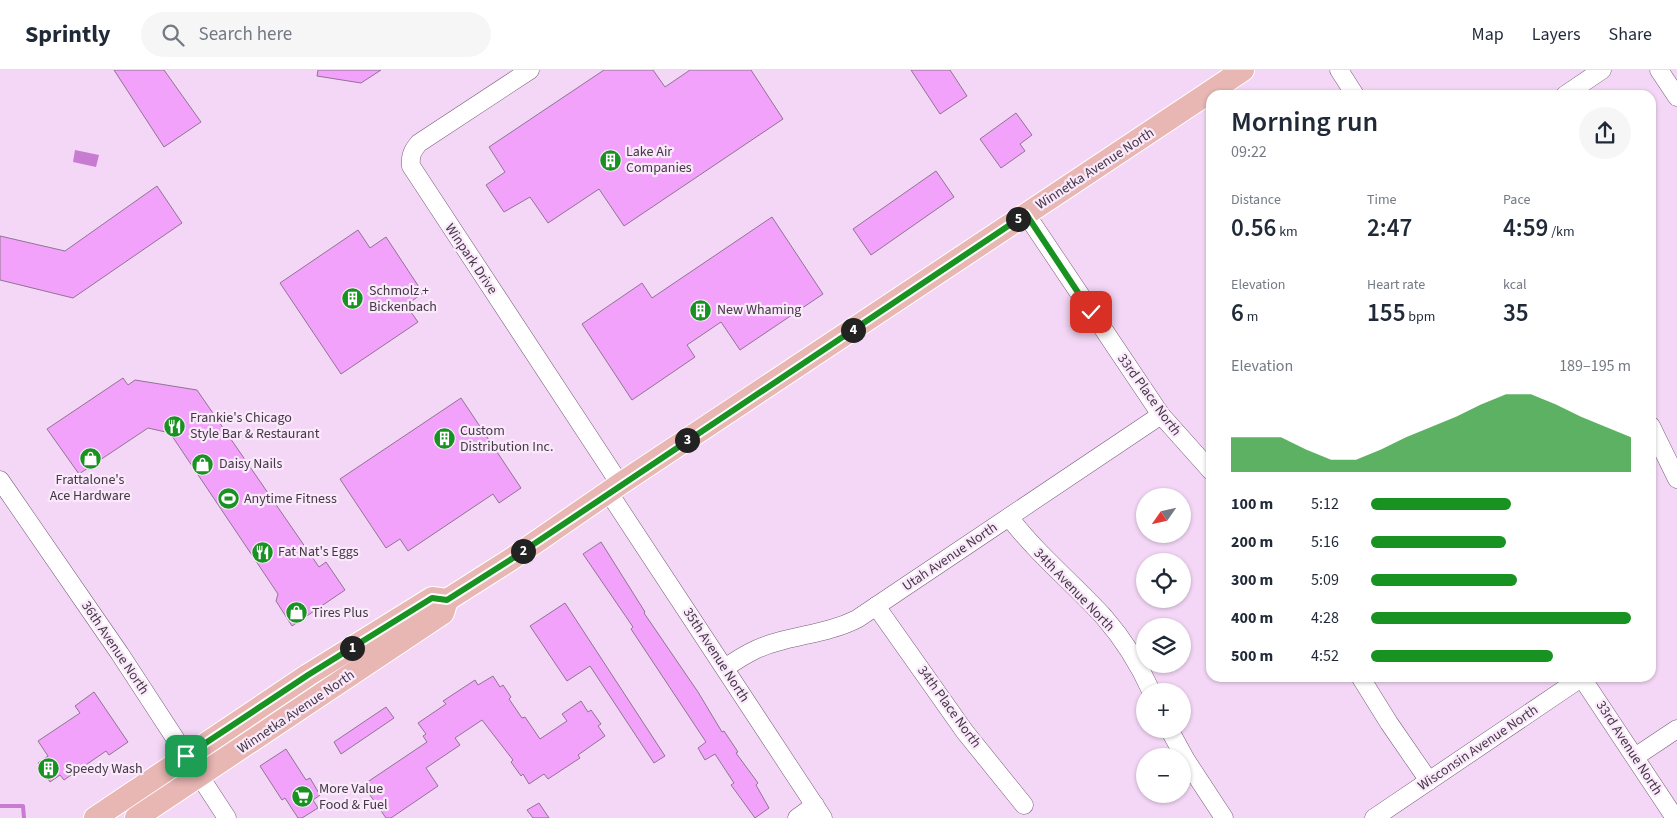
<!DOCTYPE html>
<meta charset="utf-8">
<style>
:root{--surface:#fff;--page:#f6f6f7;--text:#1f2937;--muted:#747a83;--line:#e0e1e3;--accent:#189221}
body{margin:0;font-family:"Source Sans 3",sans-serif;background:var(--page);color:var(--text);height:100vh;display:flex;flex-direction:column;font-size:19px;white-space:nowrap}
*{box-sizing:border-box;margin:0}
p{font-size:16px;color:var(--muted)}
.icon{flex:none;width:28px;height:28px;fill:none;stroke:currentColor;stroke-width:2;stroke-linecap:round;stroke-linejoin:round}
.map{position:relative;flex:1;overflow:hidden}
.sheet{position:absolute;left:1206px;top:20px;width:450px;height:592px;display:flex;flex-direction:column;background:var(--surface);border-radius:15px;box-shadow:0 1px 4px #0004}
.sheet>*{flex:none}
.needle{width:32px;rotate:236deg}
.buttons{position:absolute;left:1136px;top:418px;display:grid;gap:10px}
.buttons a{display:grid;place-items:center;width:55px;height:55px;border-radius:50%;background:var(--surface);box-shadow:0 1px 4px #0004;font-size:25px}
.pin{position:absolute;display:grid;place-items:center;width:42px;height:42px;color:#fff;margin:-21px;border-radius:10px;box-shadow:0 2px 8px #0006}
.km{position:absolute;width:25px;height:25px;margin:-12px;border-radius:50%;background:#222;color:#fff;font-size:14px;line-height:25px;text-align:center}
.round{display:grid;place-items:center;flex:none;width:52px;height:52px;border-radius:26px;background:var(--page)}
.summary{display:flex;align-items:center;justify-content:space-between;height:85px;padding:0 25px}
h1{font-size:28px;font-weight:600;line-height:38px}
.metrics{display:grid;grid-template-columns:repeat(3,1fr);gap:8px;height:85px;padding:5px 25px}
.metrics div{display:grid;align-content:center}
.metrics b{font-size:25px;font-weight:600}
.metrics small{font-size:14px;font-weight:400}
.metrics p{font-size:14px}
.chart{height:140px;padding:10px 25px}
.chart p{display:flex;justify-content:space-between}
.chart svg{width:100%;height:90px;margin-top:5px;fill:var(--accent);opacity:.7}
ul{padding:0 25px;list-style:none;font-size:16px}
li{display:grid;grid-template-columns:80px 60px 1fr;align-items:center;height:38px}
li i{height:12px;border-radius:6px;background:var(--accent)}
header{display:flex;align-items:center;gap:30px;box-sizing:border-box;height:70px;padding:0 25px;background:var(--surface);border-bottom:1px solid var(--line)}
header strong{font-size:24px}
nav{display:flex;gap:28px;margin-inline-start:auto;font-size:18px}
.search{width:350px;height:45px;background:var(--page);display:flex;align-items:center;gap:12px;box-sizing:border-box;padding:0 18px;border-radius:28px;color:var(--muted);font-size:19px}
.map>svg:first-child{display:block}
.water{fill:#c87cd1}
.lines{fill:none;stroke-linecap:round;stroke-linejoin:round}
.stream{stroke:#c87cd1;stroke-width:4}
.building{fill:#f2a2fa;stroke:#8f7591}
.minor-casing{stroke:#765d78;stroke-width:19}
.major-casing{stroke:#fff;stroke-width:24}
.minor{stroke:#fff;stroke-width:18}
.major{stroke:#e8b6b3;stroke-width:22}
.route-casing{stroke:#fff;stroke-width:10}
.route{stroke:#189221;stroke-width:6}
.labels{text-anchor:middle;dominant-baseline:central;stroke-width:4.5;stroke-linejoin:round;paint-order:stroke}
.poi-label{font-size:14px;fill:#443845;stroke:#fae9fb;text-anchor:start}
.street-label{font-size:14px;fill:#443845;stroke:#fae9fb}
</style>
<header>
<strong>Sprintly</strong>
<div class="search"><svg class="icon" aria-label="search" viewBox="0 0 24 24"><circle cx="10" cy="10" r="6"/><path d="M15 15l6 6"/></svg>Search here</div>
<nav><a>Map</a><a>Layers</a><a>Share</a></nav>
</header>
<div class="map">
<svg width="1677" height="748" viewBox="0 0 1677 748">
<rect width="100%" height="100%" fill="#f4d7f6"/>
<polygon class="water" points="75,80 99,85 96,97 73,92"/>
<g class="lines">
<polyline class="stream" points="0,736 23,736 24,748"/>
</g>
<g class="building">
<polygon points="114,0 164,0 201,52 164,77"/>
<polygon points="318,0 381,0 361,13 317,6"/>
<polygon points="604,0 653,0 665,17 690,0 751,0 783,49 624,156 599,119 548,153 530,127 504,142 486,115 505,102 489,77"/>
<polygon points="911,0 950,0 967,26 940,44"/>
<polygon points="1016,43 1032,65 1020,74 1025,81 1001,98 980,69"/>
<polygon points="936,101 954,127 871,185 853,159"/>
<polygon points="157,116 182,153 73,228 0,210 0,166 65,181"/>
<polygon points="772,147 823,224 740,280 721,252 687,275 695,287 632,330 582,254 642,213 652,228"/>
<polygon points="358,160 370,178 386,167 423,223 406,235 418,252 341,304 280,213"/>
<polygon points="123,308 128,315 135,310 197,320 319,497 326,492 345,520 292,556 276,531 278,524 170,363 148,358 79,404 47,359"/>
<polygon points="461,328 521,418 499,433 493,424 408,481 400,469 386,478 340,409"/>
<polygon points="601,472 645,542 644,543 698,622 722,662 724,661 738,682 736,683 758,713 756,715 769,738 755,748 731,715 734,713 715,684 705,690 698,678 706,672 631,559 633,557 583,484"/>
<polygon points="565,533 665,686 654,693 590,596 567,611 530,556"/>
<polygon points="493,606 500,617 503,615 511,627 509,629 522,648 525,647 540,669 567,651 562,644 581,631 588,642 591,640 601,654 598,656 605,666 578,685 580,688 548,709 544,704 529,714 523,704 521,706 511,692 513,690 482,650 455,668 460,675 426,698 438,716 391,748 386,748 363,715 427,672 423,666 426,664 418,653 446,634 443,631 475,610 478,615"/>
<polygon points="94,622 128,672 109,685 106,681 64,710 60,705 50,712 38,693 48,686 38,671 80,643 75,636"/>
<polygon points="386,637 394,648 341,684 334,672"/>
<polygon points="286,679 306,710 310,708 320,725 313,730 318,738 302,748 298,748 285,728 282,730 260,696"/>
<polygon points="539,733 549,748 533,748 527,740"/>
</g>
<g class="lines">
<defs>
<g id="minor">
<path d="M530 0 419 73C412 81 410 86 411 96L620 414"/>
<polyline points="1339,0 1355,25"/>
<polyline points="1659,0 1677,27"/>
<polyline points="1565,25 1602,0"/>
<polyline points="1026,144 1161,345 1211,401"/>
<polyline points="1651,356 1677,409"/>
<polyline points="0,410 120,584 227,748"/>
<polyline points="609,423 823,748"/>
<path d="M1009 447C1037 484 1073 513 1104 547 1123 569 1139 594 1151 621"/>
<polyline points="876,536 965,662 1024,735"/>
<path d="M725 598C741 587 757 577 777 572 805 564 831 562 857 549L1161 345"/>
<polyline points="1361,608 1389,653 1429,711"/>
<polyline points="1582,608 1675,748"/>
<polyline points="1169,659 1186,690 1224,748"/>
<polyline points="1635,687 1677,659"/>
<polyline points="797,748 815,735"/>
<polyline points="1374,748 1581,608"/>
</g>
<g id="major">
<polyline points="95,748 308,605 432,528 447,530 510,490 620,414 1243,0"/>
<polyline points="136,748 443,543 447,530"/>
</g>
</defs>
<use href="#minor" class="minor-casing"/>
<use href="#major" class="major-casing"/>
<use href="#minor" class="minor"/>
<use href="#major" class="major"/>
</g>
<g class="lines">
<defs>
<polyline id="route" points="186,686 308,605 432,528 447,530 510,490 1026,144 1091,242"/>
</defs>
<use href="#route" class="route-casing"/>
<use href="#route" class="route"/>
</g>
<defs>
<symbol id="building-disc" viewBox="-11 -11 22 22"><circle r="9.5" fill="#189221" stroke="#fae9fb"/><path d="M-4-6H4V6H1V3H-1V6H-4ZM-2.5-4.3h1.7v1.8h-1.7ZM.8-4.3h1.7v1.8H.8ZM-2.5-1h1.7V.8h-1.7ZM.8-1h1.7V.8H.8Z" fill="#fff"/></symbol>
<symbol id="restaurant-disc" viewBox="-11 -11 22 22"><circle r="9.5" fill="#189221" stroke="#fae9fb"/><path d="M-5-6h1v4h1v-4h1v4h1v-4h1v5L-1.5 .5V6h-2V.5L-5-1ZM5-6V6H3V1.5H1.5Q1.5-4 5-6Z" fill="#fff"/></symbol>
<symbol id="shop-disc" viewBox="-11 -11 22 22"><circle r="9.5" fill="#189221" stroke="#fae9fb"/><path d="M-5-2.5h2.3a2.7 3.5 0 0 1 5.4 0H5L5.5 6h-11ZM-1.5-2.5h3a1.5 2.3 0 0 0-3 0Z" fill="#fff"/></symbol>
<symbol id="stadium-disc" viewBox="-11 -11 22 22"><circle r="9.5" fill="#189221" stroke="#fae9fb"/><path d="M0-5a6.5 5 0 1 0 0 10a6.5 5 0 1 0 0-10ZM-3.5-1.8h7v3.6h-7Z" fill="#fff"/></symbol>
<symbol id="supermarket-disc" viewBox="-11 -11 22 22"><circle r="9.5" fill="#189221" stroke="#fae9fb"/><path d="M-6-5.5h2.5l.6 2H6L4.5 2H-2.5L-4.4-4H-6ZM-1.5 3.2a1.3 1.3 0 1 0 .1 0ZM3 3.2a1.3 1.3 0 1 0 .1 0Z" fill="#fff"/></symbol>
</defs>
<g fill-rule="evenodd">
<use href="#building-disc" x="598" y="78" width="25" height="25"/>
<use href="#building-disc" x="340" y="216" width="25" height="25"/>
<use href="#building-disc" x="688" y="228" width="25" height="25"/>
<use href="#restaurant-disc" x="162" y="344" width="25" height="25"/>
<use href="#building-disc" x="432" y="356" width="25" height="25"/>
<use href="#shop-disc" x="78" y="376" width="25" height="25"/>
<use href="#shop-disc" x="190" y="382" width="25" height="25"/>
<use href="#stadium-disc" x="216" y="416" width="25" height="25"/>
<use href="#restaurant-disc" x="250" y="470" width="25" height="25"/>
<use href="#shop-disc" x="284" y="530" width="25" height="25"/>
<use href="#building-disc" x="36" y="686" width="25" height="25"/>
<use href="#supermarket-disc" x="290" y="714" width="25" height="25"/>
</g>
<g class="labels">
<g class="poi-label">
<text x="626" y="82">Lake Air<tspan x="626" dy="16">Companies</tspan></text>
<text x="369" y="221">Schmolz +<tspan x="369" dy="16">Bickenbach</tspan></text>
<text x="717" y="240">New Whaming</text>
<text x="190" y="348">Frankie's Chicago<tspan x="190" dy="16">Style Bar &amp; Restaurant</tspan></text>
<text x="460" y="361">Custom<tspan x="460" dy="16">Distribution Inc.</tspan></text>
<text x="219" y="394">Daisy Nails</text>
<text x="90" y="410" text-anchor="middle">Frattalone's<tspan x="90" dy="16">Ace Hardware</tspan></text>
<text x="244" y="429">Anytime Fitness</text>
<text x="278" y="482">Fat Nat's Eggs</text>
<text x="312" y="543">Tires Plus</text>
<text x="65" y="699">Speedy Wash</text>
<text x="319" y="719">More Value<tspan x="319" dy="16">Food &amp; Fuel</tspan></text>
</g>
<g class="street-label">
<text transform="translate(1095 99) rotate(-33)">Winnetka Avenue North</text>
<text transform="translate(471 189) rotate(56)">Winpark Drive</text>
<text transform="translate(1149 325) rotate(54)">33rd Place North</text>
<text transform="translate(950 487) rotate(-34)">Utah Avenue North</text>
<text transform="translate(1074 520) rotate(46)">34th Avenue North</text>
<text transform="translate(115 578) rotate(56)">36th Avenue North</text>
<text transform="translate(716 585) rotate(57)">35th Avenue North</text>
<text transform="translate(949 637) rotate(54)">34th Place North</text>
<text transform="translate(296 642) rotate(-34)">Winnetka Avenue North</text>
<text transform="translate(1478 678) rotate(-34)">Wisconsin Avenue North</text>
<text transform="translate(1629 678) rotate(57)">33rd Avenue North</text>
</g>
</g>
</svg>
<div class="buttons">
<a><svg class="needle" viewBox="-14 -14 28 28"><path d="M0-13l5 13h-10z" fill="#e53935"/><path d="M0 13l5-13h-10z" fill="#747a83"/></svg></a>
<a><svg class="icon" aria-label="locate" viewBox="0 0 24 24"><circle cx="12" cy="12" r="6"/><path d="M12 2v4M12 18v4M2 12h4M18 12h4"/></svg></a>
<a><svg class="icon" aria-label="layers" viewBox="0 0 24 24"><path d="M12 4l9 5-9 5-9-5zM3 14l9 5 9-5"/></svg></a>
<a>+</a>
<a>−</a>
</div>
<div class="pin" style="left:186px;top:686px;background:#1e9e55"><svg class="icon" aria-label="arrive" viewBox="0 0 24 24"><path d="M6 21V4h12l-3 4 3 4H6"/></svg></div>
<div class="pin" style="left:1091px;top:242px;background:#d93025"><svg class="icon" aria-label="check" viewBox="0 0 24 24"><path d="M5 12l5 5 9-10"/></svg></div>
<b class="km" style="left:352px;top:578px">1</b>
<b class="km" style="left:523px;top:481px">2</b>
<b class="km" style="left:687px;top:370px">3</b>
<b class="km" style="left:853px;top:260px">4</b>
<b class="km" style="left:1018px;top:149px">5</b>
<section class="sheet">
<div class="summary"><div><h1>Morning run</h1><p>09:22</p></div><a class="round"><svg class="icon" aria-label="share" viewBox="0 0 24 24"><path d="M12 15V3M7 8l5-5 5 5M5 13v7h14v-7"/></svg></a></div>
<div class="metrics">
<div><p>Distance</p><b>0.56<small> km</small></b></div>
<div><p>Time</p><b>2:47</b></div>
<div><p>Pace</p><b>4:59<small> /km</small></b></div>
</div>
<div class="metrics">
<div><p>Elevation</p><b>6<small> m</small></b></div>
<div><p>Heart rate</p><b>155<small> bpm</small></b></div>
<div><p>kcal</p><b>35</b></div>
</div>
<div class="chart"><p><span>Elevation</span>189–195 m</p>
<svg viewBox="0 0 160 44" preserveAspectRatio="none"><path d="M0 44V27L10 27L20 27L30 33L40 38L50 38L60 33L70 27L80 22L90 17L100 11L110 6L120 6L130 11L140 17L150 22L160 27V44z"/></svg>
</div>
<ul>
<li><b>100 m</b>5:12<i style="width:54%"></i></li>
<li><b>200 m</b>5:16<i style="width:52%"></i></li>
<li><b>300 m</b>5:09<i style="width:56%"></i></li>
<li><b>400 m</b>4:28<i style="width:100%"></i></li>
<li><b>500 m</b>4:52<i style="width:70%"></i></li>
</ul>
</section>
</div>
